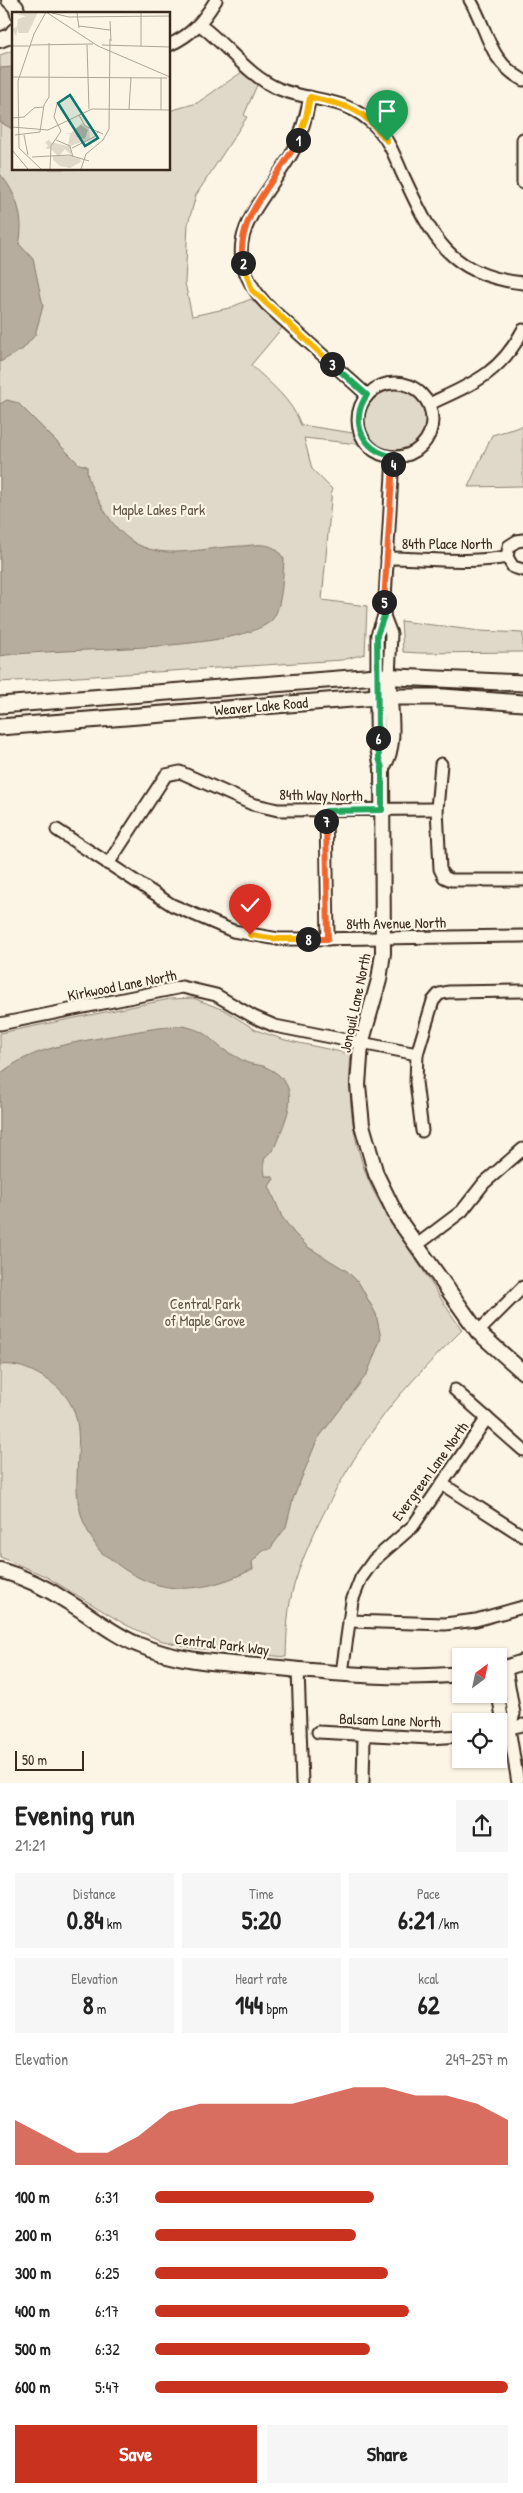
<!DOCTYPE html>
<meta charset="utf-8">
<style>
:root{--surface:#fff;--page:#f6f6f6;--text:#222;--muted:#767676;--accent:#c8321e}
body{margin:0;font-family:"Patrick Hand",sans-serif;background:var(--page);color:var(--text);height:100vh;display:flex;flex-direction:column;font-size:19px;white-space:nowrap}
*{box-sizing:border-box;margin:0}
p{font-size:16px;color:var(--muted)}
.icon{flex:none;width:28px;height:28px;fill:none;stroke:currentColor;stroke-width:2;stroke-linecap:round;stroke-linejoin:round}
.map{position:relative;height:1783px;overflow:hidden}
.drawer{display:flex;flex-direction:column;background:var(--surface);flex:1}
.drawer>*{flex:none}
.needle{width:32px;rotate:33deg}
.controls{position:absolute;left:452px;top:1648px;display:grid;gap:10px}
.controls a{display:grid;place-items:center;width:55px;height:55px;border-radius:0px;background:var(--surface);box-shadow:0 1px 4px #0004;font-size:25px}
.scale{position:absolute;left:15px;bottom:12px;width:69px;box-sizing:border-box;padding-left:5px;border:2px solid #3b2a1e;border-top:0;font-size:14px;line-height:18px;white-space:nowrap;color:#3b2a1e;-webkit-text-stroke:4px #fcf5e5;paint-order:stroke}
.pin{position:absolute;display:grid;place-items:center;width:42px;height:42px;color:#fff;margin:-51px -21px;border-radius:50% 50% 50% 0;rotate:-45deg;box-shadow:0 0 5px #0007}
.pin .icon{rotate:45deg}
.km{position:absolute;width:25px;height:25px;margin:-12px;border-radius:50%;background:#222;color:#fff;font-size:14px;line-height:25px;text-align:center}
.round{display:grid;place-items:center;flex:none;width:52px;height:52px;border-radius:0px;background:var(--page)}
.overview{display:flex;align-items:center;justify-content:space-between;height:85px;padding:0 15px}
h1{font-size:28px;font-weight:700;line-height:38px}
.metrics{display:grid;grid-template-columns:repeat(3,1fr);gap:8px;height:85px;padding:5px 15px}
.metrics div{display:grid;align-content:center;border-radius:0px;background:var(--page);text-align:center}
.metrics b{font-size:25px;font-weight:700}
.metrics small{font-size:14px;font-weight:400}
.metrics p{font-size:14px}
.chart{height:140px;padding:10px 15px}
.chart p{display:flex;justify-content:space-between}
.chart svg{width:100%;height:90px;margin-top:5px;fill:var(--accent);opacity:.7}
.action{display:flex;gap:10px;margin-top:auto;padding:10px 15px}
.action a{flex:1;height:58px;border-radius:0px;background:var(--accent);color:#fff;font-size:20px;font-weight:700;line-height:58px;text-align:center}
.action a+a{background:var(--page);color:var(--text)}
ul{padding:0 15px;list-style:none;font-size:16px}
li{display:grid;grid-template-columns:80px 60px 1fr;align-items:center;height:38px}
li i{height:12px;border-radius:6px;background:var(--accent)}
.map>svg:first-child{display:block}
.green{fill:#e0d8c8;stroke:#8e8173}
.water{fill:#b7ad9e;stroke:#85796b}
.lines{fill:none;stroke-linecap:round;stroke-linejoin:round}
.minor-casing{stroke:#3b2a1e;stroke-width:15}
.tertiary-casing{stroke:#3b2a1e;stroke-width:18}
.secondary-casing{stroke:#3b2a1e;stroke-width:19}
.minor{stroke:#fcf5e5;stroke-width:11}
.tertiary{stroke:#fcf5e5;stroke-width:14}
.secondary{stroke:#fcf5e5;stroke-width:15}
.split-1-casing{stroke:#fff;stroke-width:10}
.split-2-casing{stroke:#fff;stroke-width:10}
.split-3-casing{stroke:#fff;stroke-width:10}
.split-4-casing{stroke:#fff;stroke-width:10}
.split-5-casing{stroke:#fff;stroke-width:10}
.split-6-casing{stroke:#fff;stroke-width:10}
.split-7-casing{stroke:#fff;stroke-width:10}
.split-8-casing{stroke:#fff;stroke-width:10}
.split-9-casing{stroke:#fff;stroke-width:10}
.split-1{stroke:#f5b400;stroke-width:6}
.split-2{stroke:#f0652b;stroke-width:6}
.split-3{stroke:#f5b400;stroke-width:6}
.split-4{stroke:#22a559;stroke-width:6}
.split-5{stroke:#f0652b;stroke-width:6}
.split-6{stroke:#22a559;stroke-width:6}
.split-7{stroke:#22a559;stroke-width:6}
.split-8{stroke:#f0652b;stroke-width:6}
.split-9{stroke:#f5b400;stroke-width:6}
.labels{text-anchor:middle;dominant-baseline:central;stroke-width:4.5;stroke-linejoin:round;paint-order:stroke}
.park-label{font-size:15px;fill:#645648;stroke:#fcf5e5}
.street-label{font-size:15px;fill:#3b2a1e;stroke:#fcf5e5}
.inset-road{fill:none;stroke:#afa495;stroke-width:1}
.view{fill:#0f766e;fill-opacity:0.15;stroke:#0f766e;stroke-width:2.5}
.inset-edge{fill:none;stroke:#3b2a1e;stroke-width:2.5}
</style>
<div class="map">
<svg width="523" height="1783" viewBox="0 0 523 1783">
<rect width="100%" height="100%" fill="#fcf5e5"/>
<filter id="ink" filterUnits="userSpaceOnUse"><feTurbulence type="fractalNoise" baseFrequency=".02" numOctaves="2"/><feDisplacementMap in="SourceGraphic" scale="10" xChannelSelector="R" yChannelSelector="G"/><feConvolveMatrix kernelMatrix="1 2 1 2 8 2 1 2 1" color-interpolation-filters="sRGB"/></filter>
<g filter="url(#ink)">
<g class="green">
<path d="M14 50V169H169V111L197 103 242 72 257 85 244 115 247 117 196 195 188 224 185 283 192 316 229 308 251 299 282 328 251 365C270 383 292 400 301 425L353 433 358 444 304 438 312 469 332 489 322 600 367 606 365 654 342 660 0 682V55Z"/>
<circle cx="395" cy="419" r="32"/>
<polygon points="523,426 523,486 468,487 492,435"/>
<polygon points="401,621 480,631 523,633 523,652 420,653 403,652"/>
<path d="M193 998 224 1010 256 1030 285 1040 351 1054C347 1098 353 1147 372 1188 384 1212 400 1234 414 1256 430 1281 445 1306 462 1330 441 1351 419 1373 399 1396 360 1442 313 1524 295 1582 287 1606 287 1632 286 1657L193 1648 159 1640 126 1625 45 1576 0 1557V1033L170 999Z"/>
</g>
<g class="water">
<polygon points="14,67 14,130 0,122 0,68"/>
<path d="M0 174C17 193 25 220 19 244L33 259 43 306 35 335 23 349 0 362Z"/>
<path d="M7 400 18 403 79 464 87 466C86 481 96 495 103 508 140 572 184 548 243 546 253 545 265 543 274 548 278 550 281 555 284 559 283 574 282 611 271 621 233 653 57 647 0 656V404Z"/>
<path d="M182 1026C211 1031 210 1043 231 1054 238 1057 245 1063 252 1064 256 1065 260 1065 263 1066 308 1084 285 1120 273 1151 261 1157 264 1164 265 1176H272L274 1179 269 1186 282 1217 294 1233 308 1247 347 1271 359 1283 376 1314 381 1338 367 1374 317 1440 293 1499 286 1527 270 1549 263 1551 252 1562 253 1569C202 1594 158 1598 112 1560 109 1557 103 1555 100 1551 93 1542 84 1526 81 1514 66 1465 102 1411 43 1377 30 1369 15 1363 0 1365V1074C31 1048 72 1043 111 1036 135 1032 157 1027 182 1026Z"/>
</g>
<g class="lines">
<defs>
<g id="minor">
<path d="M470 0C489 31 487 60 523 80"/>
<path d="M200 25C226 44 249 77 279 89 315 103 347 96 376 127 389 140 395 157 402 173 431 235 447 275 523 283"/>
<path d="M169 45C192 35 203 21 216 0"/>
<path d="M310 97C306 118 301 137 291 155 259 209 211 245 267 305L367 395"/>
<polyline points="523,139 523,183"/>
<circle cx="395" cy="420" r="37"/>
<path d="M429 404C472 384 500 374 523 330"/>
<polyline points="523,540 517,541 509,546 507,557 513,567 523,570"/>
<path d="M387 558C427 558 467 564 507 557"/>
<polyline points="384,616 391,634 389,677"/>
<polyline points="377,676 377,635 384,616 393,457"/>
<polyline points="441,764 437,809 440,869 444,877 451,880 523,880"/>
<polyline points="326,811 328,939"/>
<polyline points="57,830 172,905 233,931 278,939 310,939 523,936"/>
<polyline points="108,864 166,775 180,772 252,804 278,810 437,809"/>
<polyline points="0,1024 182,987 216,995 254,1017 275,1026 417,1054"/>
<polyline points="422,1131 416,1082 417,1054 433,1001 439,994 448,992 523,991"/>
<polyline points="417,1245 462,1211 484,1183 523,1149"/>
<polyline points="478,1332 523,1287"/>
<polyline points="455,1390 523,1450"/>
<polyline points="442,1484 523,1536"/>
<polyline points="349,1621 445,1624 476,1620 523,1607"/>
<polyline points="298,1670 302,1783"/>
<polyline points="342,1673 352,1601 361,1578 374,1560 413,1526 487,1418"/>
<polyline points="498,1694 502,1717 509,1728 514,1714 506,1669"/>
<polyline points="509,1728 518,1783"/>
<polyline points="499,1730 523,1725"/>
<polyline points="318,1732 430,1738 461,1736"/>
<polyline points="363,1783 364,1736"/>
</g>
<g id="tertiary">
<polyline points="9,0 16,7 18,14"/>
<polyline points="0,40 10,36 14,31"/>
<polyline points="377,676 378,748 382,768 383,953 379,980 361,1044 358,1085 362,1125 376,1174 398,1219 478,1332 523,1372"/>
<path d="M382 768C399 743 388 705 389 677"/>
<path d="M0 1570C24 1577 47 1588 68 1602 92 1616 113 1635 139 1645 184 1664 233 1663 280 1668 340 1674 401 1680 461 1674"/>
<polyline points="499,1670 523,1662"/>
</g>
<g id="secondary">
<polyline points="0,705 377,676 523,683"/>
<polyline points="0,727 377,697 443,697 523,703"/>
</g>
</defs>
<use href="#minor" class="minor-casing"/>
<use href="#tertiary" class="tertiary-casing"/>
<use href="#secondary" class="secondary-casing"/>
<use href="#minor" class="minor"/>
<use href="#tertiary" class="tertiary"/>
<use href="#secondary" class="secondary"/>
</g>
</g>
<g class="lines" filter="url(#ink)">
<defs>
<path id="split-1" d="M298 140 306 117 310 97C350 107 360 106 387 141"/>
<path id="split-2" d="M243 263C234 216 279 179 298 140"/>
<polyline id="split-3" points="243,263 252,290 332,364"/>
<path id="split-4" d="M332 364 367 395C349 420 362 452 393 456V464"/>
<polyline id="split-5" points="384,602 393,464"/>
<polyline id="split-6" points="378,738 377,635 384,616 384,602"/>
<polyline id="split-7" points="326,821 326,811 382,810 382,768 379,758 378,738"/>
<polyline id="split-8" points="308,939 328,939 326,821"/>
<polyline id="split-9" points="250,935 278,939 308,939"/>
</defs>
<use href="#split-1" class="split-1-casing"/>
<use href="#split-2" class="split-2-casing"/>
<use href="#split-3" class="split-3-casing"/>
<use href="#split-4" class="split-4-casing"/>
<use href="#split-5" class="split-5-casing"/>
<use href="#split-6" class="split-6-casing"/>
<use href="#split-7" class="split-7-casing"/>
<use href="#split-8" class="split-8-casing"/>
<use href="#split-9" class="split-9-casing"/>
<use href="#split-1" class="split-1"/>
<use href="#split-2" class="split-2"/>
<use href="#split-3" class="split-3"/>
<use href="#split-4" class="split-4"/>
<use href="#split-5" class="split-5"/>
<use href="#split-6" class="split-6"/>
<use href="#split-7" class="split-7"/>
<use href="#split-8" class="split-8"/>
<use href="#split-9" class="split-9"/>
</g>
<g class="labels">
<g class="park-label">
<text x="159" y="509">Maple Lakes Park</text>
<text x="205" y="1303">Central Park<tspan x="205" dy="17">of Maple Grove</tspan></text>
</g>
<g class="street-label">
<text x="447" y="543">84th Place North</text>
<text transform="translate(261 706) rotate(-5)">Weaver Lake Road</text>
<text transform="translate(321 795) rotate(1)">84th Way North</text>
<text transform="translate(396 923) rotate(-1)">84th Avenue North</text>
<text transform="translate(122 985) rotate(-11)">Kirkwood Lane North</text>
<text transform="translate(355 1003) rotate(-78)">Jonquil Lane North</text>
<text transform="translate(430 1471) rotate(-54)">Evergreen Lane North</text>
<text transform="translate(222 1644) rotate(7)">Central Park Way</text>
<text transform="translate(390 1720) rotate(2)">Balsam Lane North</text>
</g>
</g>
<g transform="translate(12 12)">
<rect width="158" height="158" fill="#fcf5e5"/>
<path d="M11 0H26L16 21H6V15L4 24 0 17 5 15 6 7 14 4 6 3ZM70 111 77 116 78 127 58 134 60 144 53 137 47 144H58L68 147 69 150 58 156 48 154 41 148V144H46L39 137 41 131 38 137H34L36 133 33 131 37 127 38 130 56 134 58 122 53 121H59Z" fill="#e0d8c8"/>
<path d="M69 113 76 118 73 127 65 125 62 118Z" fill="#b7ad9e"/>
<path class="inset-road" d="M34 0 86 34 158 65M40 1 57 5 158 4M65 1 67 16M98 9 99 29M67 14 98 18M19 33 81 32M75 33 77 97M90 33 158 35M0 34H19M129 34V0M0 65 155 66M117 97 119 65M149 98V66M67 103 73 114 91 122M0 106 12 105 22 96 31 95M0 115 36 118 80 97 158 98M3 123 28 120 32 93 37 85V31M12 123 16 143M44 128 58 134 61 145M60 136 82 125 87 119M0 138 16 157M20 145 57 143 77 149M29 157 7 136 6 69 22 22 34 0M38 157 39 134 49 119 42 105 45 92M69 157 74 142 91 128 97 117 98 27"/>
<path class="view" d="M58 83 86 126 73 134 46 91Z"/>
<rect width="158" height="158" class="inset-edge"/>
</g>
</svg>
<div class="controls">
<a><svg class="needle" viewBox="-14 -14 28 28"><path d="M0-13l5 13h-10z" fill="#e53935"/><path d="M0 13l5-13h-10z" fill="#767676"/></svg></a>
<a><svg class="icon" aria-label="locate" viewBox="0 0 24 24"><circle cx="12" cy="12" r="6"/><path d="M12 2v4M12 18v4M2 12h4M18 12h4"/></svg></a>
</div>
<div class="scale">50 m</div>
<div class="pin" style="left:387px;top:141px;background:#1e9e55"><svg class="icon" aria-label="arrive" viewBox="0 0 24 24"><path d="M6 21V4h12l-3 4 3 4H6"/></svg></div>
<div class="pin" style="left:250px;top:935px;background:#d93025"><svg class="icon" aria-label="check" viewBox="0 0 24 24"><path d="M5 12l5 5 9-10"/></svg></div>
<b class="km" style="left:298px;top:140px">1</b>
<b class="km" style="left:243px;top:263px">2</b>
<b class="km" style="left:332px;top:364px">3</b>
<b class="km" style="left:393px;top:464px">4</b>
<b class="km" style="left:384px;top:602px">5</b>
<b class="km" style="left:378px;top:738px">6</b>
<b class="km" style="left:326px;top:821px">7</b>
<b class="km" style="left:308px;top:939px">8</b>
</div>
<section class="drawer">
<div class="overview"><div><h1>Evening run</h1><p>21:21</p></div><a class="round"><svg class="icon" aria-label="share" viewBox="0 0 24 24"><path d="M12 15V3M7 8l5-5 5 5M5 13v7h14v-7"/></svg></a></div>
<div class="metrics">
<div><p>Distance</p><b>0.84<small> km</small></b></div>
<div><p>Time</p><b>5:20</b></div>
<div><p>Pace</p><b>6:21<small> /km</small></b></div>
</div>
<div class="metrics">
<div><p>Elevation</p><b>8<small> m</small></b></div>
<div><p>Heart rate</p><b>144<small> bpm</small></b></div>
<div><p>kcal</p><b>62</b></div>
</div>
<div class="chart"><p><span>Elevation</span>249–257 m</p>
<svg viewBox="0 0 160 44" preserveAspectRatio="none"><path d="M0 44V22L10 30L20 38L30 38L40 30L50 18L60 14L70 14L80 14L90 14L100 10L110 6L120 6L130 10L140 10L150 14L160 22V44z"/></svg>
</div>
<ul>
<li><b>100 m</b>6:31<i style="width:62%"></i></li>
<li><b>200 m</b>6:39<i style="width:57%"></i></li>
<li><b>300 m</b>6:25<i style="width:66%"></i></li>
<li><b>400 m</b>6:17<i style="width:72%"></i></li>
<li><b>500 m</b>6:32<i style="width:61%"></i></li>
<li><b>600 m</b>5:47<i style="width:100%"></i></li>
</ul>
<div class="action"><a>Save</a><a>Share</a></div>
</section>
